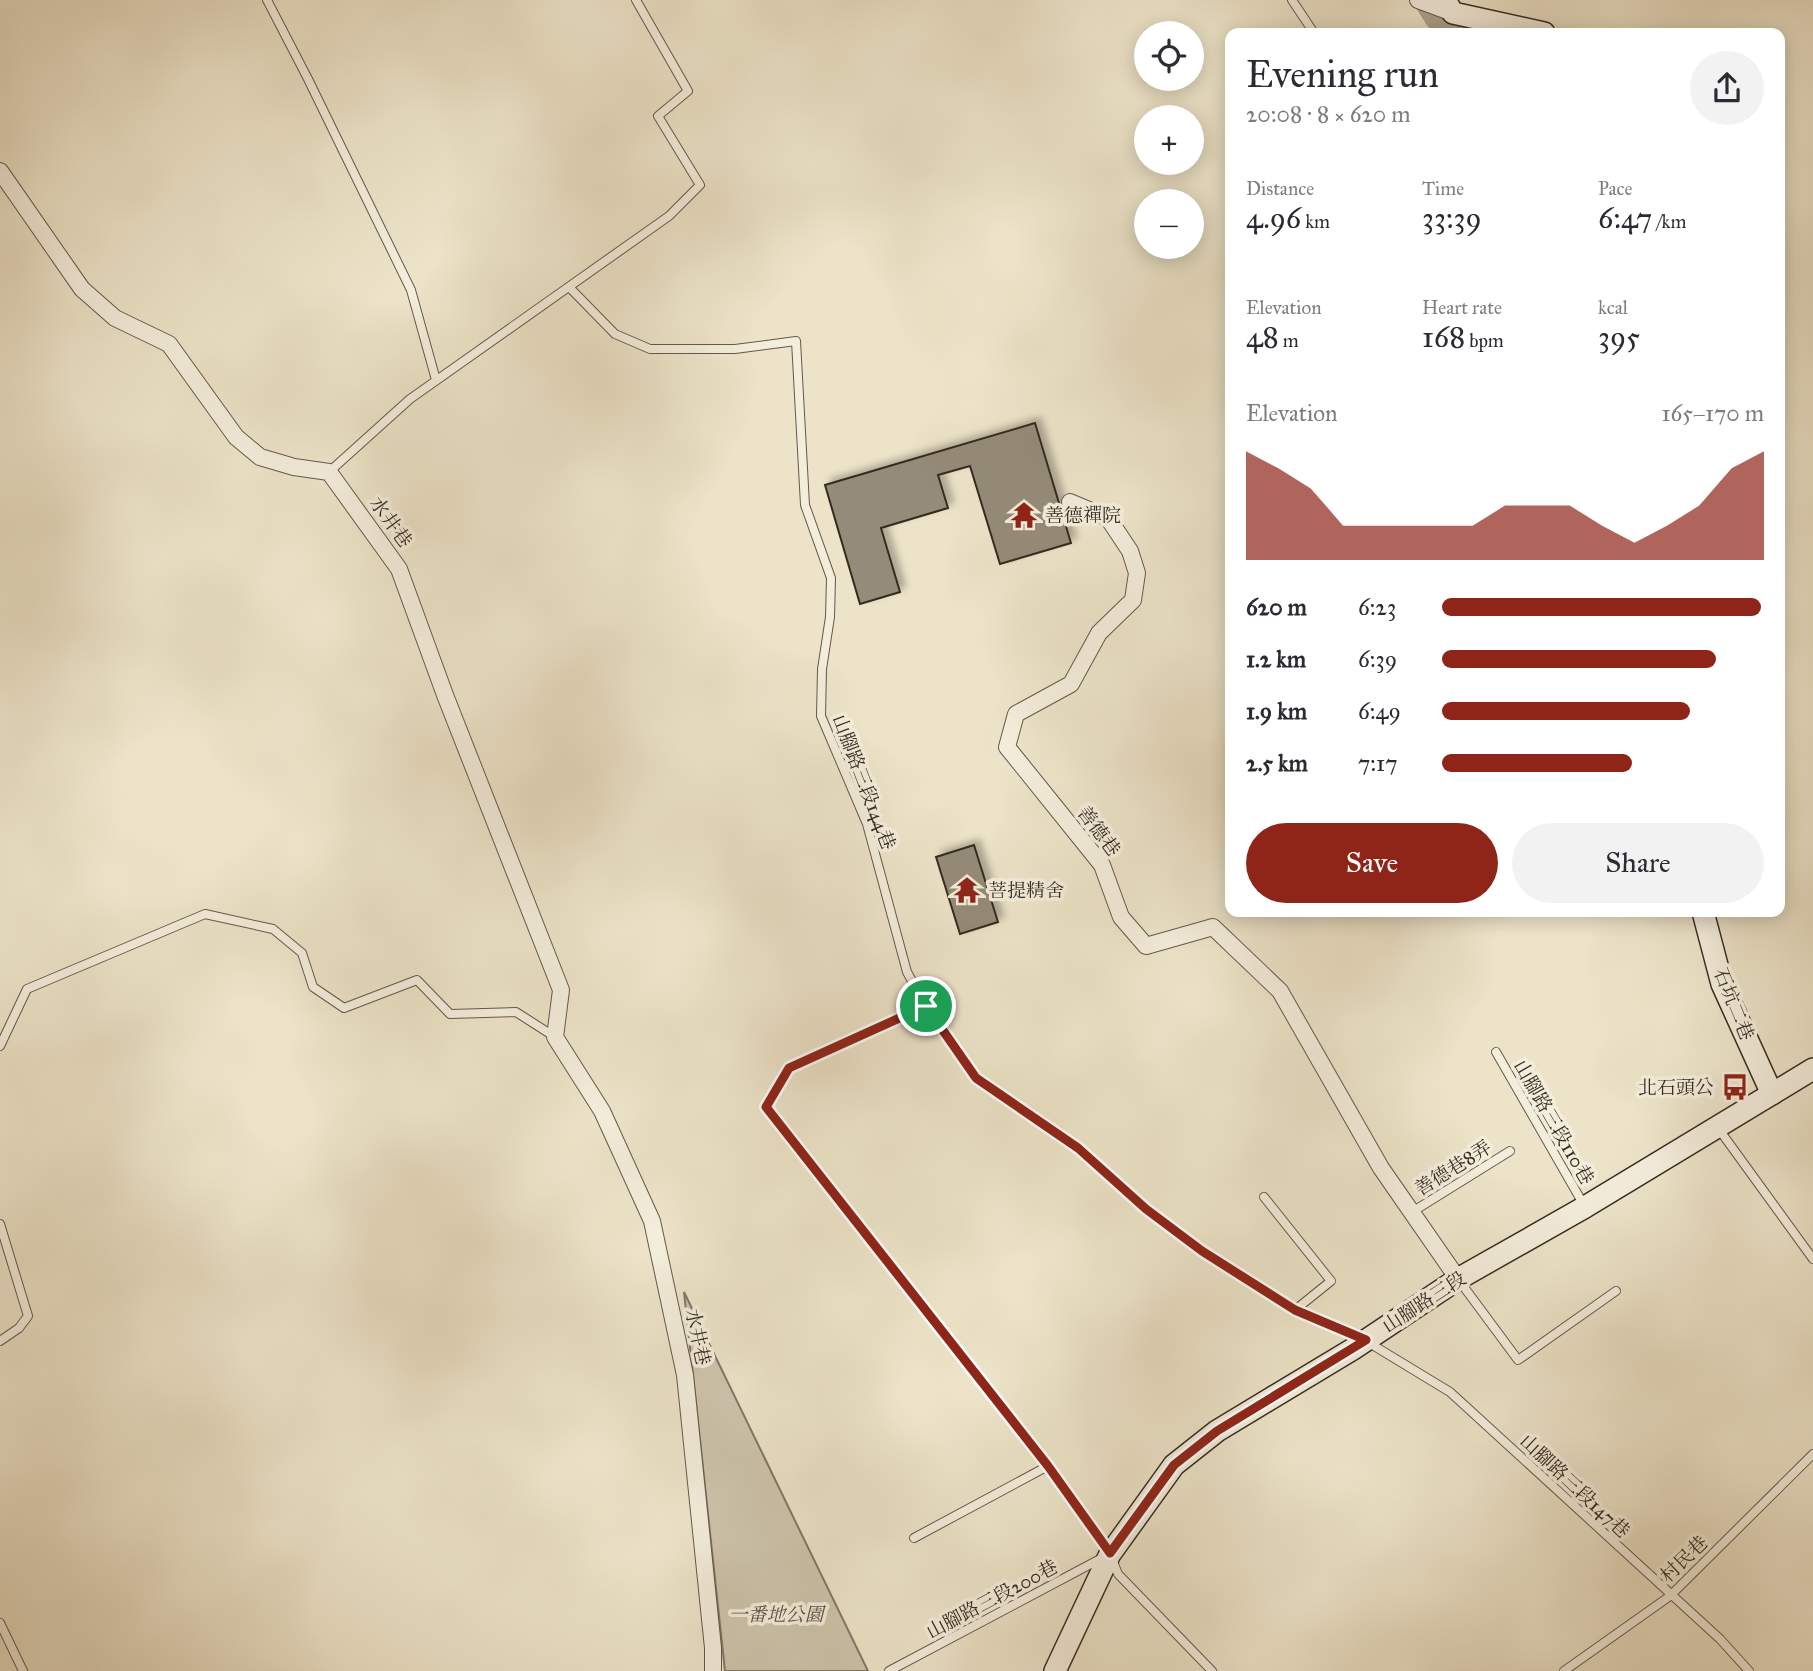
<!DOCTYPE html>
<meta charset="utf-8">
<style>
:root{--surface:#fff;--page:#f2f2f3;--text:#2b2b33;--muted:#7c7c81;--accent:#8f2418}
body{margin:0;font-family:"IM FELL Great Primer","Noto Serif TC",serif;background:var(--page);color:var(--text);height:100vh;display:flex;flex-direction:column;font-size:26px;white-space:nowrap}
*{box-sizing:border-box;margin:0}
p{font-size:23px;color:var(--muted)}
.icon{flex:none;width:38px;height:38px;fill:none;stroke:currentColor;stroke-width:2;stroke-linecap:round;stroke-linejoin:round}
.map{position:relative;flex:1;overflow:hidden}
.drawer{position:absolute;left:1225px;top:28px;width:560px;height:889px;display:flex;flex-direction:column;background:var(--surface);border-radius:14px;box-shadow:0 4px 18px #0003}
.drawer>*{flex:none}
.fabs{position:absolute;left:1134px;top:21px;display:grid;gap:14px}
.fabs a{display:grid;place-items:center;width:70px;height:70px;border-radius:50%;background:var(--surface);box-shadow:0 4px 18px #0003;font-size:35px}
.pin{position:absolute;display:grid;place-items:center;width:60px;height:60px;color:#fff;margin:-30px;border:4px solid #fff;border-radius:50%;box-shadow:0 2px 7px #0007}
.round{display:grid;place-items:center;flex:none;width:74px;height:74px;border-radius:37px;background:var(--page)}
.overview{display:flex;align-items:center;justify-content:space-between;height:119px;padding:0 21px}
h1{font-size:38px;font-weight:600;line-height:52px}
.stats{display:grid;grid-template-columns:repeat(3,1fr);gap:10px;height:119px;padding:7px 21px}
.stats div{display:grid;align-content:center}
.stats b{font-size:30px;font-weight:600}
.stats small{font-size:19px;font-weight:400}
.stats p{font-size:19px}
.chart{height:196px;padding:14px 21px}
.chart p{display:flex;justify-content:space-between}
.chart svg{width:100%;height:126px;margin-top:7px;fill:var(--accent);opacity:.7}
.cta{display:flex;gap:14px;margin-top:auto;padding:14px 21px}
.cta a{flex:1;height:80px;border-radius:42px;background:var(--accent);color:#fff;font-size:28px;font-weight:600;line-height:80px;text-align:center}
.cta a+a{background:var(--page);color:var(--text)}
ul{padding:0 21px;list-style:none;font-size:23px}
li{display:grid;grid-template-columns:112px 84px 1fr;align-items:center;height:52px}
li i{height:18px;border-radius:9px;background:var(--accent)}
.map>svg:first-child{display:block}
.green{fill:#cdc4ac;stroke:#817867;stroke-width:2}
.lines{fill:none;stroke-linecap:round;stroke-linejoin:round}
.river{stroke:#aea490;stroke-width:32}
.building{fill:#948b78;stroke:#352b22;stroke-width:2;filter:url(#shadow)}
.lane-casing{stroke:#63594c;stroke-width:10}
.street-casing{stroke:#63594c;stroke-width:18}
.secondary-casing{stroke:#352b22;stroke-width:24}
.lane{stroke:#f3eddb;stroke-width:8}
.street{stroke:#f3eddb;stroke-width:16}
.secondary{stroke:#f3eddb;stroke-width:21}
.route-casing{stroke:#fff;stroke-width:14}
.route{stroke:#8f2418;stroke-width:9}
.labels{text-anchor:middle;dominant-baseline:central;stroke-width:7;stroke-linejoin:round;paint-order:stroke}
.poi-label{font-size:19px;fill:#352b22;stroke:#f3eddb;text-anchor:start}
.street-label{font-size:19px;fill:#352b22;stroke:#f3eddb}
.park-label{font-size:19px;font-style:italic;fill:#5b5144;stroke:#f3eddb}
</style>
<div class="map">
<svg width="1813" height="1671" viewBox="0 0 1813 1671">
<defs>
<filter id="shadow"><feDropShadow dx="5.5" dy="-5.5" stdDeviation="3.5" flood-color="#0004"/></filter>
</defs>
<rect width="100%" height="100%" fill="#ece3c8"/>
<filter id="stains"><feTurbulence type="fractalNoise" baseFrequency=".00286" numOctaves="4"/><feColorMatrix values="0 0 0 0 .2 0 0 0 0 .09 0 0 0 0 .02 0 0 0 .5 -.17"/></filter>
<radialGradient id="worn" r=".72"><stop offset=".6" stop-color="#630" stop-opacity="0"/><stop offset="1" stop-color="#630" stop-opacity=".3"/></radialGradient>
<polygon class="green" points="684,1292 868,1671 725,1671"/>
<g class="lines">
<polyline class="river" points="1430,0 1440,16 1474,33"/>
</g>
<g class="building">
<polygon points="1035,423 1071,543 1000,564 970,466 938,475 948,508 881,528 900,592 860,604 825,485"/>
<polygon points="974,845 998,922 960,934 936,857"/>
</g>
<g class="lines">
<defs>
<g id="lane">
<polyline points="267,0 308,79 411,290 436,380"/>
<polyline points="1292,0 1314,33"/>
<polyline points="569,287 615,334 650,349 735,349 796,341 805,505 831,578 830,617 822,669 821,716 867,824 907,972 926,1006 976,1078 1078,1148 1146,1209 1202,1251 1295,1310 1366,1341 1450,1392 1720,1639 1749,1671"/>
<polyline points="329,472 410,399 669,216 700,185 658,116 688,91 636,0"/>
<polyline points="926,1006 789,1068 767,1107 1048,1466 1110,1554 1118,1574 1212,1671"/>
<polyline points="0,1046 27,989 205,914 273,929 302,953 313,987 344,1008 417,980 450,1014 516,1012 555,1037"/>
<polyline points="1496,1052 1585,1207"/>
<polyline points="1718,1128 1813,1259"/>
<polyline points="1264,1197 1331,1281 1295,1310"/>
<polyline points="1412,1212 1510,1151"/>
<polyline points="0,1224 28,1316 19,1328 0,1341"/>
<polyline points="1458,1279 1518,1360 1616,1291"/>
<polyline points="914,1538 1048,1466"/>
<polyline points="0,1623 23,1671"/>
<polyline points="889,1671 1104,1557"/>
<polyline points="1564,1671 1670,1596 1813,1454"/>
</g>
<g id="street">
<polyline points="1418,0 1453,13"/>
<polyline points="0,171 82,289 115,318 169,344 236,437 260,457 294,467 329,472 399,569 445,695 561,990 555,1037 602,1111 652,1221 685,1375 713,1648 713,1671"/>
<polyline points="1070,502 1108,518 1130,551 1137,573 1133,600 1099,633 1071,684 1016,714 1007,747 1102,865 1121,917 1146,946 1213,927 1280,991 1381,1168 1458,1279"/>
</g>
<g id="secondary">
<polyline points="1445,0 1453,13 1544,33"/>
<polyline points="1703,912 1722,984 1772,1094"/>
<polyline points="1055,1671 1110,1554 1174,1465 1217,1431 1353,1349 1458,1279 1585,1207 1813,1069"/>
</g>
</defs>
<use href="#lane" class="lane-casing"/>
<use href="#street" class="street-casing"/>
<use href="#secondary" class="secondary-casing"/>
<use href="#lane" class="lane"/>
<use href="#street" class="street"/>
<use href="#secondary" class="secondary"/>
</g>
<g class="lines">
<defs>
<polygon id="route" points="926,1006 976,1078 1078,1148 1146,1209 1202,1251 1295,1310 1366,1340 1217,1431 1174,1465 1110,1553 1048,1466 766,1107 789,1068"/>
</defs>
<use href="#route" class="route-casing"/>
<use href="#route" class="route"/>
</g>
<defs>
<symbol id="temple-bare" viewBox="-9 -9 18 18"><path d="M0-6L5-2H3V0L6.5 2.5H4V6H1.5V3h-3V6H-4V2.5H-6.5L-3 0V-2H-5Z" fill="#8f2418" stroke="#f3eddb" stroke-width="2.5" paint-order="stroke"/></symbol>
<symbol id="bus-bare" viewBox="-9 -9 18 18"><path d="M-5-6H5V4H4V6H2V4H-2V6H-4V4H-5ZM-3.5-4V0h7V-4ZM-3.5 1.2v1.5H-2V1.2ZM2 1.2v1.5H3.5V1.2Z" fill="#8f2418" stroke="#f3eddb" stroke-width="2.5" paint-order="stroke"/></symbol>
</defs>
<g fill-rule="evenodd">
<use href="#temple-bare" x="1005" y="496" width="38" height="38"/>
<use href="#temple-bare" x="948" y="871" width="38" height="38"/>
<use href="#bus-bare" x="1716" y="1068" width="38" height="38"/>
</g>
<g class="labels">
<g class="poi-label">
<text x="1045" y="515">善德禪院</text>
<text x="988" y="890">菩提精舍</text>
<text x="1714" y="1087" text-anchor="end">北石頭公</text>
</g>
<g class="street-label">
<text transform="translate(391 522) rotate(54)">水井巷</text>
<text transform="translate(864 782) rotate(69)">山腳路三段144巷</text>
<text transform="translate(1099 831) rotate(53)">善德巷</text>
<text transform="translate(1734 1004) rotate(68)">石坑二巷</text>
<text transform="translate(1554 1122) rotate(60)">山腳路三段110巷</text>
<text transform="translate(1453 1168) rotate(-32)">善德巷8弄</text>
<text transform="translate(1424 1302) rotate(-33)">山腳路三段</text>
<text transform="translate(698 1337) rotate(78)">水井巷</text>
<text transform="translate(1575 1486) rotate(43)">山腳路三段147巷</text>
<text transform="translate(1684 1559) rotate(-44)">村民巷</text>
<text transform="translate(992 1599) rotate(-28)">山腳路三段200巷</text>
</g>
<g class="park-label">
<text x="776" y="1614">一番地公園</text>
</g>
</g>
<rect width="100%" height="100%" filter="url(#stains)"/>
<rect width="100%" height="100%" fill="url(#worn)"/>
</svg>
<div class="fabs">
<a><svg class="icon" aria-label="locate" viewBox="0 0 24 24"><circle cx="12" cy="12" r="6"/><path d="M12 2v4M12 18v4M2 12h4M18 12h4"/></svg></a>
<a>+</a>
<a>−</a>
</div>
<div class="pin" style="left:926px;top:1006px;background:#1e9e55"><svg class="icon" aria-label="arrive" viewBox="0 0 24 24"><path d="M6 21V4h12l-3 4 3 4H6"/></svg></div>
<section class="drawer">
<div class="overview"><div><h1>Evening run</h1><p>20:08 · 8 × 620 m</p></div><a class="round"><svg class="icon" aria-label="share" viewBox="0 0 24 24"><path d="M12 15V3M7 8l5-5 5 5M5 13v7h14v-7"/></svg></a></div>
<div class="stats">
<div><p>Distance</p><b>4.96<small> km</small></b></div>
<div><p>Time</p><b>33:39</b></div>
<div><p>Pace</p><b>6:47<small> /km</small></b></div>
</div>
<div class="stats">
<div><p>Elevation</p><b>48<small> m</small></b></div>
<div><p>Heart rate</p><b>168<small> bpm</small></b></div>
<div><p>kcal</p><b>395</b></div>
</div>
<div class="chart"><p><span>Elevation</span>165–170 m</p>
<svg viewBox="0 0 160 44" preserveAspectRatio="none"><path d="M0 44V6L10 12L20 19L30 32L40 32L50 32L60 32L70 32L80 25L90 25L100 25L110 32L120 38L130 32L140 25L150 12L160 6V44z"/></svg>
</div>
<ul>
<li><b>620 m</b>6:23<i style="width:99%"></i></li>
<li><b>1.2 km</b>6:39<i style="width:85%"></i></li>
<li><b>1.9 km</b>6:49<i style="width:77%"></i></li>
<li><b>2.5 km</b>7:17<i style="width:59%"></i></li>
</ul>
<div class="cta"><a>Save</a><a>Share</a></div>
</section>
</div>
